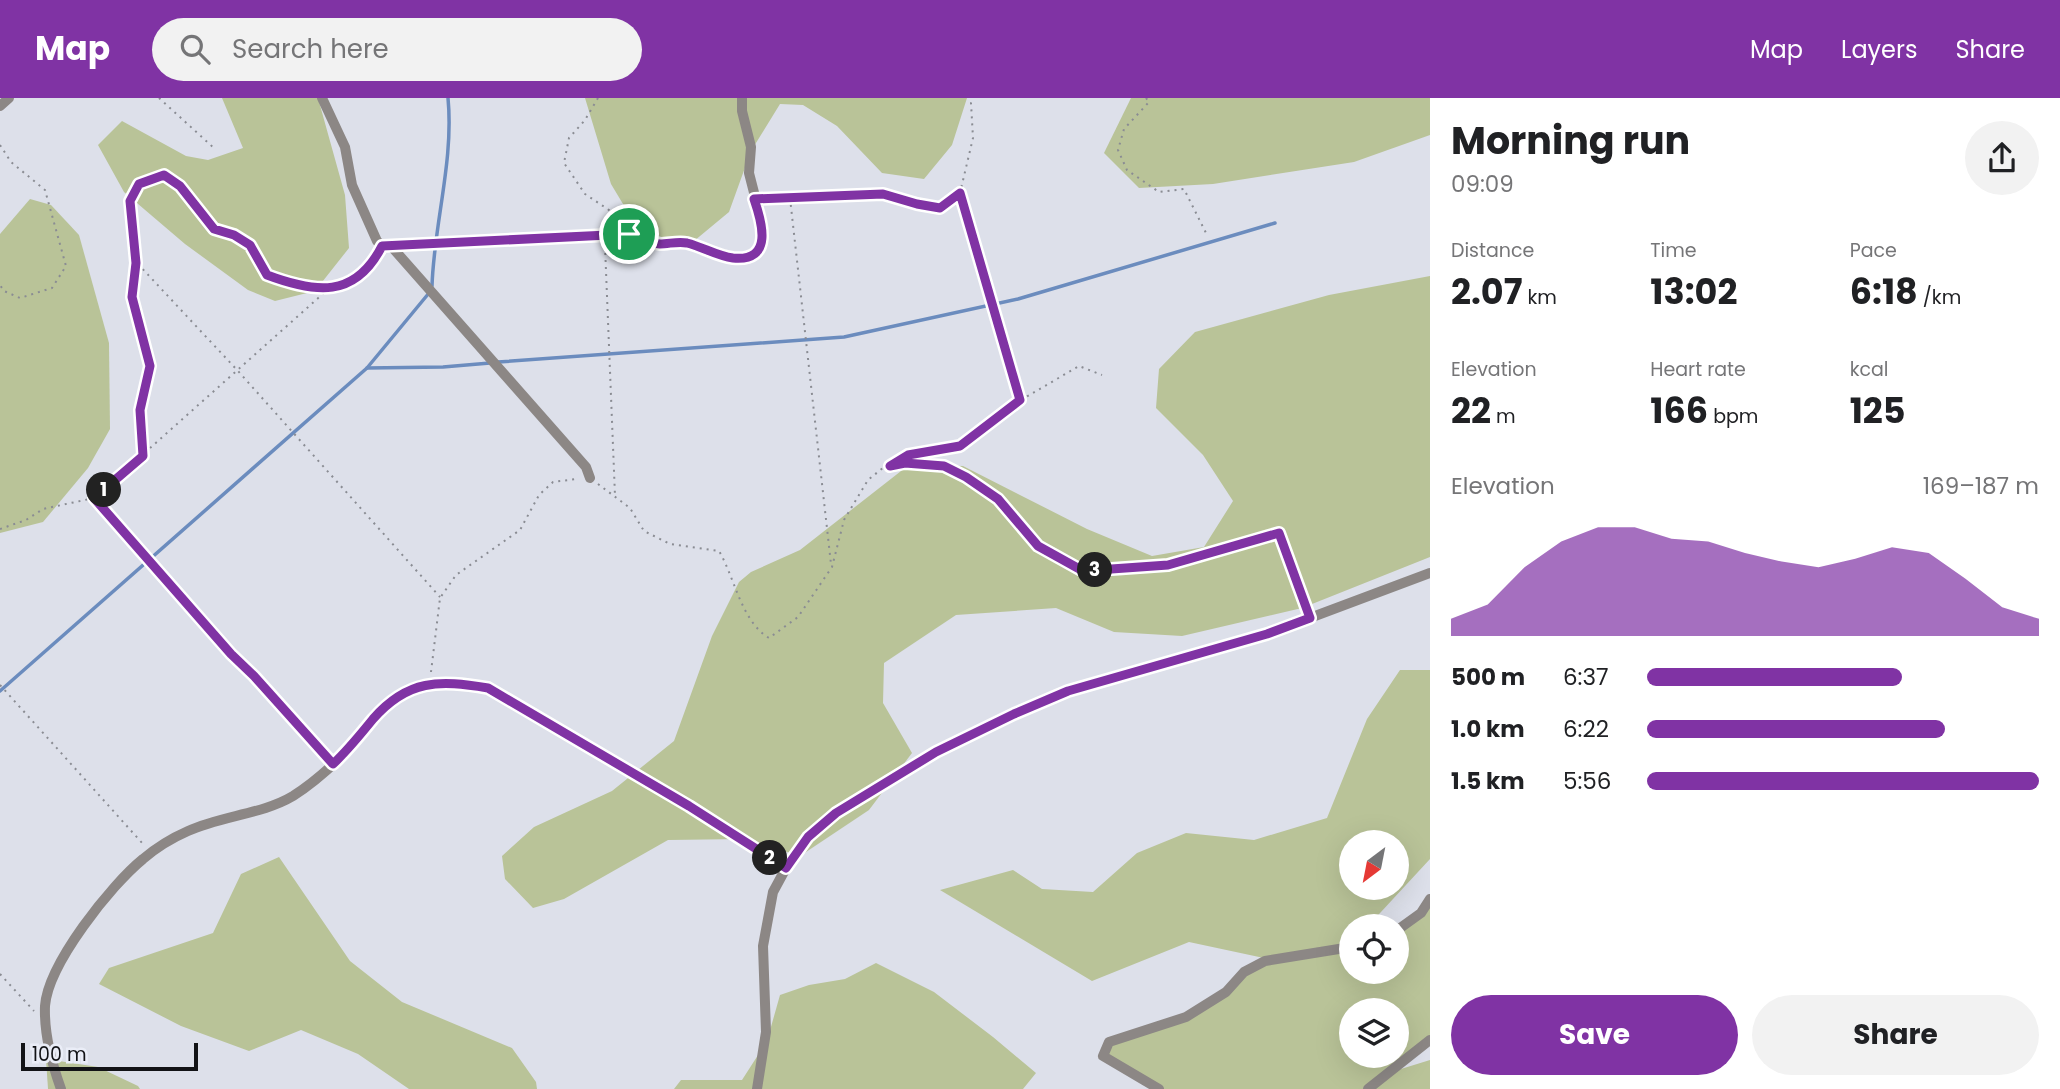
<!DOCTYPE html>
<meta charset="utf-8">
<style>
:root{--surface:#fff;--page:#f2f2f2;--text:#202124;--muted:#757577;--accent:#8033a4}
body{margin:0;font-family:Poppins,sans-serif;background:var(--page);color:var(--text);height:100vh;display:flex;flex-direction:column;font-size:26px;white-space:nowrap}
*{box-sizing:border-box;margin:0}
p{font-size:23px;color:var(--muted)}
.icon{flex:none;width:38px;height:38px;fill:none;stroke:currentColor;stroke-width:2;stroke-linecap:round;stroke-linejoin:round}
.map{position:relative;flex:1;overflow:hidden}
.drawer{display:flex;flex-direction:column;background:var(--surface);width:630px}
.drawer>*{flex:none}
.needle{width:46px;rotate:212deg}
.fabs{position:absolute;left:1339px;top:732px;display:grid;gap:14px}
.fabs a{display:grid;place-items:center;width:70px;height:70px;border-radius:50%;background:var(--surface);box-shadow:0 7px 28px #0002;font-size:35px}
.scale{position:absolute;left:21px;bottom:18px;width:177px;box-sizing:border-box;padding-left:7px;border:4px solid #121316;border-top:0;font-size:19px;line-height:24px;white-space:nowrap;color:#121316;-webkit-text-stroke:5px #eaedf7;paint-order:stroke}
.pin{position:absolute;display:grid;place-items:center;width:60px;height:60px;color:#fff;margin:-30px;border:4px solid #fff;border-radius:50%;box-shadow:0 2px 7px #0007}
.km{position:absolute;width:35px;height:35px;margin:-18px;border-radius:50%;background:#222;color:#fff;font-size:19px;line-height:35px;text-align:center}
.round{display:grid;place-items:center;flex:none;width:74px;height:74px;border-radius:37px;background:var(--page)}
.head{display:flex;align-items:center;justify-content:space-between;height:119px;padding:0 21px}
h1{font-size:38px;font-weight:700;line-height:52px}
.metrics{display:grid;grid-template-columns:repeat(3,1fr);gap:10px;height:119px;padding:7px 21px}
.metrics div{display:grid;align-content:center}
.metrics b{font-size:35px;font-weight:700}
.metrics small{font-size:19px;font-weight:400}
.metrics p{font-size:19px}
.chart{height:196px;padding:14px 21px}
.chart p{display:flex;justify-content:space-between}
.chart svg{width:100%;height:126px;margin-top:7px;fill:var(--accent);opacity:.7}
.primary-button{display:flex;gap:14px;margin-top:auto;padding:14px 21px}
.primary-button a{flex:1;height:80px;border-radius:42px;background:var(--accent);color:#fff;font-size:28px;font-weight:700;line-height:80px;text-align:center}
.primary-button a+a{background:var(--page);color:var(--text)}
ul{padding:0 21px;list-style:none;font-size:23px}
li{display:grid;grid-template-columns:112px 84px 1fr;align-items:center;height:52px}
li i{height:18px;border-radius:9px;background:var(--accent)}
header{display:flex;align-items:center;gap:42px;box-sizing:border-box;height:98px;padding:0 35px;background:var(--accent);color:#fff}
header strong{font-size:33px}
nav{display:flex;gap:38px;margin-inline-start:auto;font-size:24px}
.search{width:490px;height:63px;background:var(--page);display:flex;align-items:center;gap:18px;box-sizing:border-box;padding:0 24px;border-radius:38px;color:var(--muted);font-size:26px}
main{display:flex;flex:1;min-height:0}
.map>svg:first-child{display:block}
.green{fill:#b9c398;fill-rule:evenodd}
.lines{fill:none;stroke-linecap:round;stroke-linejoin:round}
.stream{stroke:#6b8cbe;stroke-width:3.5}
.path{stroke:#8a8c93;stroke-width:2;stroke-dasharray:2 5;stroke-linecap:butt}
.street{stroke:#8c8785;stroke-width:10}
.route-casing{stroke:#fff;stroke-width:14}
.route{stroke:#8033a4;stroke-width:9}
</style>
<header>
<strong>Map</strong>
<div class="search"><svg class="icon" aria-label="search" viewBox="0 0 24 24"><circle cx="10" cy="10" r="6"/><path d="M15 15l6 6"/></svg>Search here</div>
<nav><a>Map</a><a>Layers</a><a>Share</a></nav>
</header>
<main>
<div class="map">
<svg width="1430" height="991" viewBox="0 0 1430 991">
<rect width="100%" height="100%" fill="#dde0ea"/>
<g class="green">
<polygon points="222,0 318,0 345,97 349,150 315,193 275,203 248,192 185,146 124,94 98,47 122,23 186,58 208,62 243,50"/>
<polygon points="585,0 967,0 952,47 924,81 882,75 837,28 803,7 780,6 751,53 729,114 688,148 638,131 611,86"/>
<polygon points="1131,0 1430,0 1430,37 1354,64 1213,86 1139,90 1104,55"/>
<polygon points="30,101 51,107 79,137 109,245 110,331 88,370 43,424 0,435 0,136"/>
<polygon points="1430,178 1430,459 1302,510 1182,538 1114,534 1056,510 956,517 884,565 883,605 912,655 869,712 800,758 744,741 668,742 564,801 533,810 505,781 502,758 534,729 612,693 674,643 712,538 739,484 751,474 800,452 910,366 963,368 1087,431 1152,458 1204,449 1233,403 1203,357 1156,310 1159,271 1195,234 1329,197"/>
<path d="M1400 572H1430V761L1368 828H1351V845L1273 862 1189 844 1092 883 940 792 1013 772 1042 791 1093 794 1137 755 1186 735 1254 742 1327 720 1367 621ZM1351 744H1396V789H1351Z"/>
<polygon points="279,759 350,863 402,904 512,950 536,984 537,991 409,991 358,956 301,932 249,953 181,928 99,886 109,870 213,835 241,776"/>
<path d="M1430 805V939L1388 975 1430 962V991H1163L1105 957 1110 946 1187 922 1244 876 1263 866 1351 853V873H1396L1397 836ZM1351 912H1396V957H1351Z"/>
<polygon points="876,865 934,894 993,939 1036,975 1023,991 674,991 681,982 742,982 767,943 780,897 809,887 845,881"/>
<polygon points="46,961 98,969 138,988 140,991 48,991"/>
</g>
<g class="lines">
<g class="stream">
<path d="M432 188C434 125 454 63 448 0"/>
<polyline points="498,264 844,239 1018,201 1275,125"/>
<polyline points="367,270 443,269 490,265"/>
<polyline points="0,593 367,270 429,195"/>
</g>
<g class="path">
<polyline points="159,0 215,51"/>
<polyline points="598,0 585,22 569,40 564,65 585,96 624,122 625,125"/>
<polyline points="1146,0 1149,4 1124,31 1118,52 1127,72 1159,94 1184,91 1207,137"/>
<polyline points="0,47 11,64 45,92 66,168 52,190 20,200 4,193 0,187"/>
<polyline points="791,99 883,96 917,106 940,110 960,95 973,40 971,5 973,0"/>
<polyline points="769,100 790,100 831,466"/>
<polyline points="605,148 615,398"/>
<polyline points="138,166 238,273 440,499"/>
<polyline points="336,190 364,173 377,157"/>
<polyline points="1021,302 1079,268 1102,277"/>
<polyline points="143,358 140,312 150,268 132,199 136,165 130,103 139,86 164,77 180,87 214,131 234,137 250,147 267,177 296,188 334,191"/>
<polyline points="892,367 908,357 960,347 1020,302 960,95"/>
<path d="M598 386 630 410 644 433 670 446 719 453C735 480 741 523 769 540L798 519 832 469 844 422 868 382 884 369 905 365 944 368 966 379 998 401 1038 448 1082 473 1168 467 1267 438"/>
<polyline points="95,401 231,556 254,578 325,657"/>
<polyline points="0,431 26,422 43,411 94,400 325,194 330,192"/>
<polyline points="431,574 440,500 456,477 520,432 539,397 553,384 577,381"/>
<polyline points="0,587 143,746"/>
<polyline points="0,876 34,913"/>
</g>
<g class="street">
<polyline points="322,0 345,49 352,87 377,143 382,148 629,136 659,146 686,145 735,160 752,158 760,150 763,140 761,122 749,75 751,49 742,13 742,0"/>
<polyline points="0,8 9,0"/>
<polyline points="391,148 586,369 590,380"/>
<polyline points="1279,435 1310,520"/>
<polyline points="1396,833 1421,815 1430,801"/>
<path d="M61 991C52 966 44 935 45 908 48 866 111 787 143 761 157 749 172 740 188 733 221 718 263 716 293 698 312 686 330 670 346 654 370 631 385 598 420 588 442 582 465 586 488 590L689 708 786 770"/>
<polyline points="757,991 766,934 763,848 773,794 786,770 808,739 836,715 936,654 1014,616 1068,593 1267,536 1430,475"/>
<polyline points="1159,991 1103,958 1109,944 1186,919 1226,894 1244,874 1265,863 1351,849"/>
<polyline points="1368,991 1430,942"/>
</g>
</g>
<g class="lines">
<defs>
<path id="route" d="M164 77 180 88 214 131 234 137 250 147 267 177C315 195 355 201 382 148L629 136C639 140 649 145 660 146 669 146 678 143 687 145 703 149 717 158 733 160 774 164 762 124 754 101L883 96 917 106 940 110 960 95 1020 302 960 348 908 357 890 368 905 365 944 368 966 379 998 401 1038 448 1083 473 1168 467 1279 435 1310 520 1267 536 1068 593 1014 616 936 654 836 715 808 739 786 770 689 708 488 590C439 582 408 581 373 621 360 637 348 652 333 666L254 578 231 556 94 400 143 358 140 312 150 268 132 199 136 165 130 103 139 86Z"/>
</defs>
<use href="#route" class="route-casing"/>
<use href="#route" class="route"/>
</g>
</svg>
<div class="fabs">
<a><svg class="needle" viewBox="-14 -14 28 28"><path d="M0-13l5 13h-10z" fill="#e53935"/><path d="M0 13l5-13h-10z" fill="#757577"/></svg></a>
<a><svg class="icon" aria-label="locate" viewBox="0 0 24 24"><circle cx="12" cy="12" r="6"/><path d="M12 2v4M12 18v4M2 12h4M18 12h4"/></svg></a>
<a><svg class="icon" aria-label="layers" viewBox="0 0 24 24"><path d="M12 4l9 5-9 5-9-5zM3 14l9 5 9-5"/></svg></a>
</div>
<div class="scale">100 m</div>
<div class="pin" style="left:629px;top:136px;background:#1e9e55"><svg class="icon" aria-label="arrive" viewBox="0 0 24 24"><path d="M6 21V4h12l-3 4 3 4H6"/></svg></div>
<b class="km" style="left:104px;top:392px">1</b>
<b class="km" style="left:770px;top:760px">2</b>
<b class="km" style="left:1095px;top:472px">3</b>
</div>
<section class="drawer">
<div class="head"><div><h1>Morning run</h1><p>09:09</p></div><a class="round"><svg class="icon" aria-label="share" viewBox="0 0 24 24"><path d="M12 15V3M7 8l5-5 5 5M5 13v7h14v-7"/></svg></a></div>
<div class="metrics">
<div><p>Distance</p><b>2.07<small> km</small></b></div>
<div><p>Time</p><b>13:02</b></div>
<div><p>Pace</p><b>6:18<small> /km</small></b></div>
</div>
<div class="metrics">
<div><p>Elevation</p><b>22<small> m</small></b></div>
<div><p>Heart rate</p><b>166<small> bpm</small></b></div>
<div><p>kcal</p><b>125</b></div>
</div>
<div class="chart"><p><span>Elevation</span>169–187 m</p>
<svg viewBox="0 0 160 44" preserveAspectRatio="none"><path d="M0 44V38L10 33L20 20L30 11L40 6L50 6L60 10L70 11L80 15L90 18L100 20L110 17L120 13L130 15L140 24L150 34L160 38V44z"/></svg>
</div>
<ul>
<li><b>500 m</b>6:37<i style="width:65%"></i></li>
<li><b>1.0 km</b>6:22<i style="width:76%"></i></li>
<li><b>1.5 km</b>5:56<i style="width:100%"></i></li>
</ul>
<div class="primary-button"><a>Save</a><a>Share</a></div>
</section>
</main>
